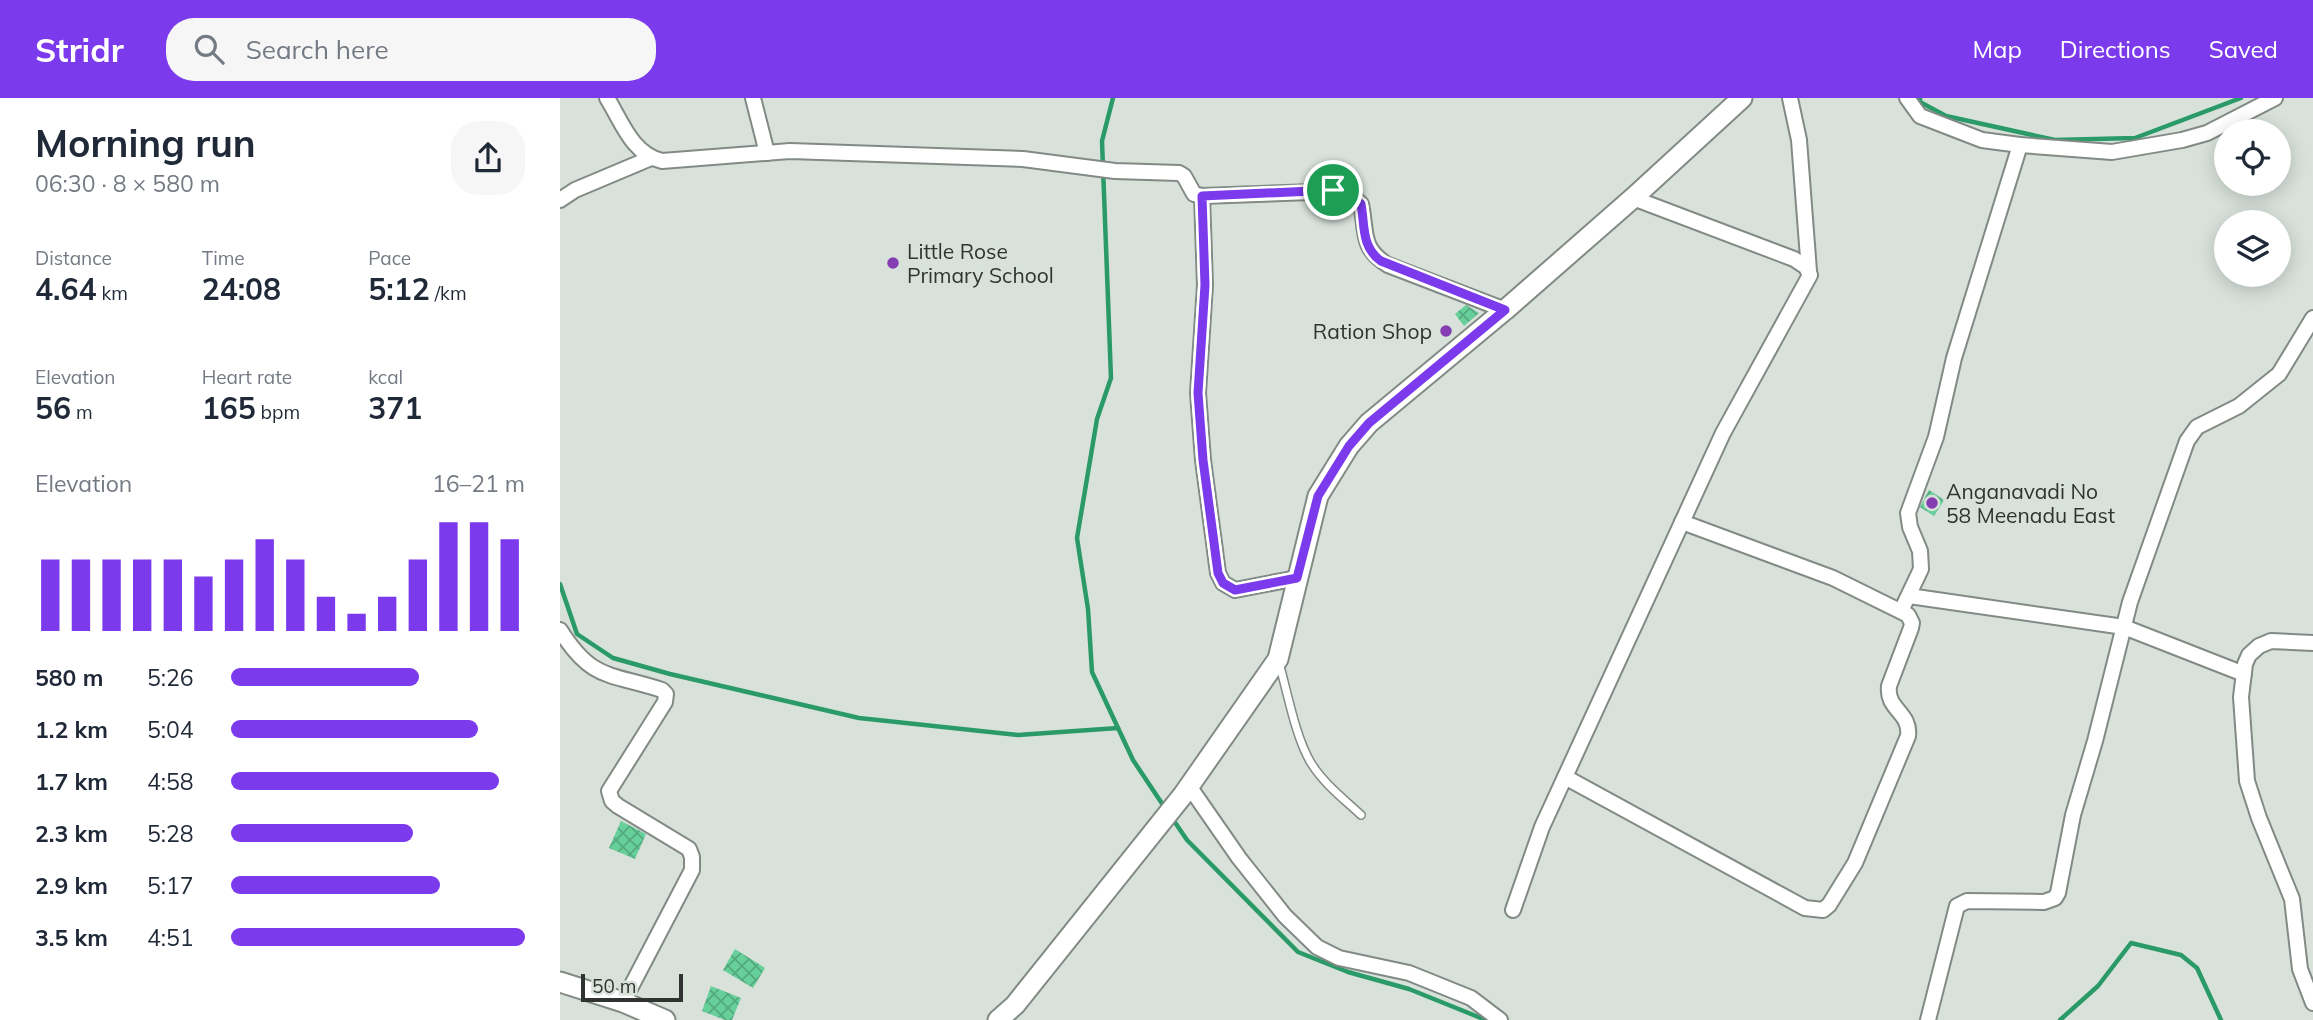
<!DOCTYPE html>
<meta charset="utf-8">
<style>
:root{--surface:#fff;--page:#f6f6f7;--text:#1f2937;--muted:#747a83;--accent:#7c3aed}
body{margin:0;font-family:Mulish,sans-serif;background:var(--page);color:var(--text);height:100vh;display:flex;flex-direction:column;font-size:26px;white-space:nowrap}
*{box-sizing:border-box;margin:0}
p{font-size:23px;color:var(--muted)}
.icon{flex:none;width:38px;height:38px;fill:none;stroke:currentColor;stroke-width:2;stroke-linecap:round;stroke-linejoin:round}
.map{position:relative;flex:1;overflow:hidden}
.sheet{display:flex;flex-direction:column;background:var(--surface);width:560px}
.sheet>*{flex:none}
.controls{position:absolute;left:1654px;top:21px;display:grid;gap:14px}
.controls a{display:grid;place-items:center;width:77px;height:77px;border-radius:50%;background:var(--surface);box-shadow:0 4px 18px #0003;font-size:35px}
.scale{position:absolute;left:21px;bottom:18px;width:102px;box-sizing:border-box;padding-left:7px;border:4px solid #2f3331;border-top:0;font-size:19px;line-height:24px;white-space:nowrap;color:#2f3331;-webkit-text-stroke:5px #d8e2db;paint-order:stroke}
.pin{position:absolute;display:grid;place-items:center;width:60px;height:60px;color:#fff;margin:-30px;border:4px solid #fff;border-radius:50%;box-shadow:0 2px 7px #0007}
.round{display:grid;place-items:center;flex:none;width:74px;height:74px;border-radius:28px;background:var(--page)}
.head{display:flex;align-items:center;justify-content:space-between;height:119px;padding:0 35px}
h1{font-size:38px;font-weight:700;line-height:52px}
.figures{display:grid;grid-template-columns:repeat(3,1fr);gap:10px;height:119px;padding:7px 35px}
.figures div{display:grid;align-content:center}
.figures b{font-size:30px;font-weight:700}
.figures small{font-size:19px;font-weight:400}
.figures p{font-size:19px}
.chart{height:196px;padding:14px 35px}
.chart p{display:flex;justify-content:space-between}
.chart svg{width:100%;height:126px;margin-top:7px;stroke:var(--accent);stroke-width:6}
ul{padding:0 35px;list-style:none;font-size:23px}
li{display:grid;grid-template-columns:112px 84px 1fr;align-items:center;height:52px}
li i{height:18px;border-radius:9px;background:var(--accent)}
header{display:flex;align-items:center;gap:42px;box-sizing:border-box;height:98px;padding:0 35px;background:var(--accent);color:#fff}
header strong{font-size:33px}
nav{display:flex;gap:38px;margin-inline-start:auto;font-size:24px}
.search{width:490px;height:63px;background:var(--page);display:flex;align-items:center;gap:18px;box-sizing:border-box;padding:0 24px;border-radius:28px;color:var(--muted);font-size:26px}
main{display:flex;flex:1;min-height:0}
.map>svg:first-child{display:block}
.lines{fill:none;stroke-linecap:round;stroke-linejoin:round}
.stream{stroke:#2a9a68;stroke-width:4.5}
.building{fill:url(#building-cross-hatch)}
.lane-casing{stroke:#828a85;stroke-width:10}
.street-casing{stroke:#828a85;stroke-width:18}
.secondary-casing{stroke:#828a85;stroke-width:23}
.lane{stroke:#fff;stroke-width:7}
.street{stroke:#fff;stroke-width:14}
.secondary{stroke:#fff;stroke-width:19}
.route-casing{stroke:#fff;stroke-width:14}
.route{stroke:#7c3aed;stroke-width:9}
.poi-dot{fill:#843eb1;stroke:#d8e2db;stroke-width:2.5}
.labels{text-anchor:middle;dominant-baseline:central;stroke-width:7;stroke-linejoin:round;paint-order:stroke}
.poi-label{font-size:21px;fill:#2f3331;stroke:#d8e2db;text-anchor:start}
</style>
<header>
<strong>Stridr</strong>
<div class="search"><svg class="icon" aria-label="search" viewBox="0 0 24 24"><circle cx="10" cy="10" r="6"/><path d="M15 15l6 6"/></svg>Search here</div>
<nav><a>Map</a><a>Directions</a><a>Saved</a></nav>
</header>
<main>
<section class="sheet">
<div class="head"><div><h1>Morning run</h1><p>06:30 · 8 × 580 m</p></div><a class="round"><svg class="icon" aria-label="share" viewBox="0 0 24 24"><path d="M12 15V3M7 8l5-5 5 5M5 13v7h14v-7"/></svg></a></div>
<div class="figures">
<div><p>Distance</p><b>4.64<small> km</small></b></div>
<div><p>Time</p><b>24:08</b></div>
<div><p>Pace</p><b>5:12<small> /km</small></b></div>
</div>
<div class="figures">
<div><p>Elevation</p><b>56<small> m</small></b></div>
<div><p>Heart rate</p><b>165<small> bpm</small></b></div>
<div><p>kcal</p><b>371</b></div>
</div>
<div class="chart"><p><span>Elevation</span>16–21 m</p>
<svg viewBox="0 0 160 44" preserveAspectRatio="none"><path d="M5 44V19M15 44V19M25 44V19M35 44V19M45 44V19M55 44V25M65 44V19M75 44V12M85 44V19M95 44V32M105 44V38M115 44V32M125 44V19M135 44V6M145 44V6M155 44V12"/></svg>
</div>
<ul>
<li><b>580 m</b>5:26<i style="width:64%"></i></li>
<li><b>1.2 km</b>5:04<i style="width:84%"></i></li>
<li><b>1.7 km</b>4:58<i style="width:91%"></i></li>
<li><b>2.3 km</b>5:28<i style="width:62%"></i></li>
<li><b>2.9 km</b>5:17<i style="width:71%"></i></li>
<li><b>3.5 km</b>4:51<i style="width:100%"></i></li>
</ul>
</section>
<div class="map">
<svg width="1753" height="922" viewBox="0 0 1753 922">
<defs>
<pattern id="building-cross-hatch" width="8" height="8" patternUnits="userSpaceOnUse" patternTransform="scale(1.75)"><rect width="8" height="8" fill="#67d09a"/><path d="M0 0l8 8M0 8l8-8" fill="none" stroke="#55a97e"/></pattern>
</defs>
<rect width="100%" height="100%" fill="#d8e2db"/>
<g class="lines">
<g class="stream">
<polyline points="553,0 542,43 551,280 537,321 517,440 528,511 532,574 558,630"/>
<polyline points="1360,0 1360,4 1386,18 1495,42 1575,40 1681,0"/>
<polyline points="0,486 17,536 53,560 110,576 299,620 458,637 558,630 573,662 605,710"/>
<polyline points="612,720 627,742 738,854 788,874 849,891 926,922"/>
<polyline points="1500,922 1538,888 1571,845 1621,857 1637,870 1661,922"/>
</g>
</g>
<g class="building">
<polygon points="906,207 919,215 904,228 895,216"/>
<polygon points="1369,392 1384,402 1374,418 1360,409"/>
<polygon points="61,723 86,736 75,761 49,750"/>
<polygon points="175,851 205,870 193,890 163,872"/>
<polygon points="151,888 181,900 172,922 165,922 142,913"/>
</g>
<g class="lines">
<defs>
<path id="lane" d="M719 565C728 596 735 638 751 665 764 686 784 701 801 717"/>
<g id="street">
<path d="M47 0C62 24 72 56 102 63L230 53 463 61 555 73 619 75 624 78 634 96 642 98 780 93 790 97 801 106C807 134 800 150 828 167L945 212"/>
<polyline points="193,0 207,55"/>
<polyline points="1230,0 1239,42 1249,173"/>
<polyline points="1347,0 1360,18 1422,42 1460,47 1552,54 1622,42 1647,35 1715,0"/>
<polyline points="642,98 645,187 638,295 643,362 658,475 663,485 675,492 737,480"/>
<polyline points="0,102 15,92 91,60"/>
<polyline points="1349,498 1564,529 1684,576"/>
<polyline points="1341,513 1361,471 1360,453 1350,429 1348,415 1376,339 1394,260 1460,47"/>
<path d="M0 532C32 583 50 575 102 592L106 596 105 604 49 693 52 703 58 708 129 751 132 759V772L63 904"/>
<polyline points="1753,545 1711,543 1699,548 1689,557 1685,566 1681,599 1687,683 1699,720 1732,801 1740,871 1753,905"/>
<path d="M1005 679 1245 810 1263 812 1269 807 1295 765 1348 638C1351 614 1326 612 1329 588L1351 530 1352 525 1348 517 1273 480 1122 424"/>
<polyline points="629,688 679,760 725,818 757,849 779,860 849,875 911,900 940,922"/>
<polyline points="953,812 982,729 1163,335 1250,177 1246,169 1234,161 1073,100"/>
<polyline points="1368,922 1397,808 1407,803 1484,804 1495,800 1498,795 1513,717 1535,643 1570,504 1627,343 1637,329 1679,308 1719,276 1753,220"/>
</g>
<g id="secondary">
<polyline points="0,884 63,904 105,922"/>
<polyline points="438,922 455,907 623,697 718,561 758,398 789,348 809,325 945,212 1073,100 1182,0"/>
</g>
</defs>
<use href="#lane" class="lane-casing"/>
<use href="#street" class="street-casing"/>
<use href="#secondary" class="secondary-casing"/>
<use href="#lane" class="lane"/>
<use href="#street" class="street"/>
<use href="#secondary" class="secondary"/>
</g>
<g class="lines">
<defs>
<path id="route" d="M773 92 790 97 801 106C805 127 801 149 821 163L945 212 809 325 789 348 758 398 737 480 675 492 663 485 658 475 643 362 638 295 645 187 642 98Z"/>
</defs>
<use href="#route" class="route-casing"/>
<use href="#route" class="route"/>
</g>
<g class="poi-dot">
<circle cx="333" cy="165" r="7"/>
<circle cx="886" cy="233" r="7"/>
<circle cx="1372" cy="405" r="7"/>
</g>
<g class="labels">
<g class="poi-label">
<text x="347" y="153">Little Rose<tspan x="347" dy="24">Primary School</tspan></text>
<text x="872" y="233" text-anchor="end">Ration Shop</text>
<text x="1386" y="393">Anganavadi No<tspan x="1386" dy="24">58 Meenadu East</tspan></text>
</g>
</g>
</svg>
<div class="controls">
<a><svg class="icon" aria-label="locate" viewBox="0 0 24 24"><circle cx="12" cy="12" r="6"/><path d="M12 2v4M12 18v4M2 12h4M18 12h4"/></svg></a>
<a><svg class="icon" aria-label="layers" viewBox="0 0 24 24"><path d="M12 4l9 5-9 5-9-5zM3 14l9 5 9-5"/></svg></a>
</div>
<div class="scale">50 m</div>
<div class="pin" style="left:773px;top:92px;background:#1e9e55"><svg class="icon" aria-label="arrive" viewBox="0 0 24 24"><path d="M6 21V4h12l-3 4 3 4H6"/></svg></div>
</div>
</main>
